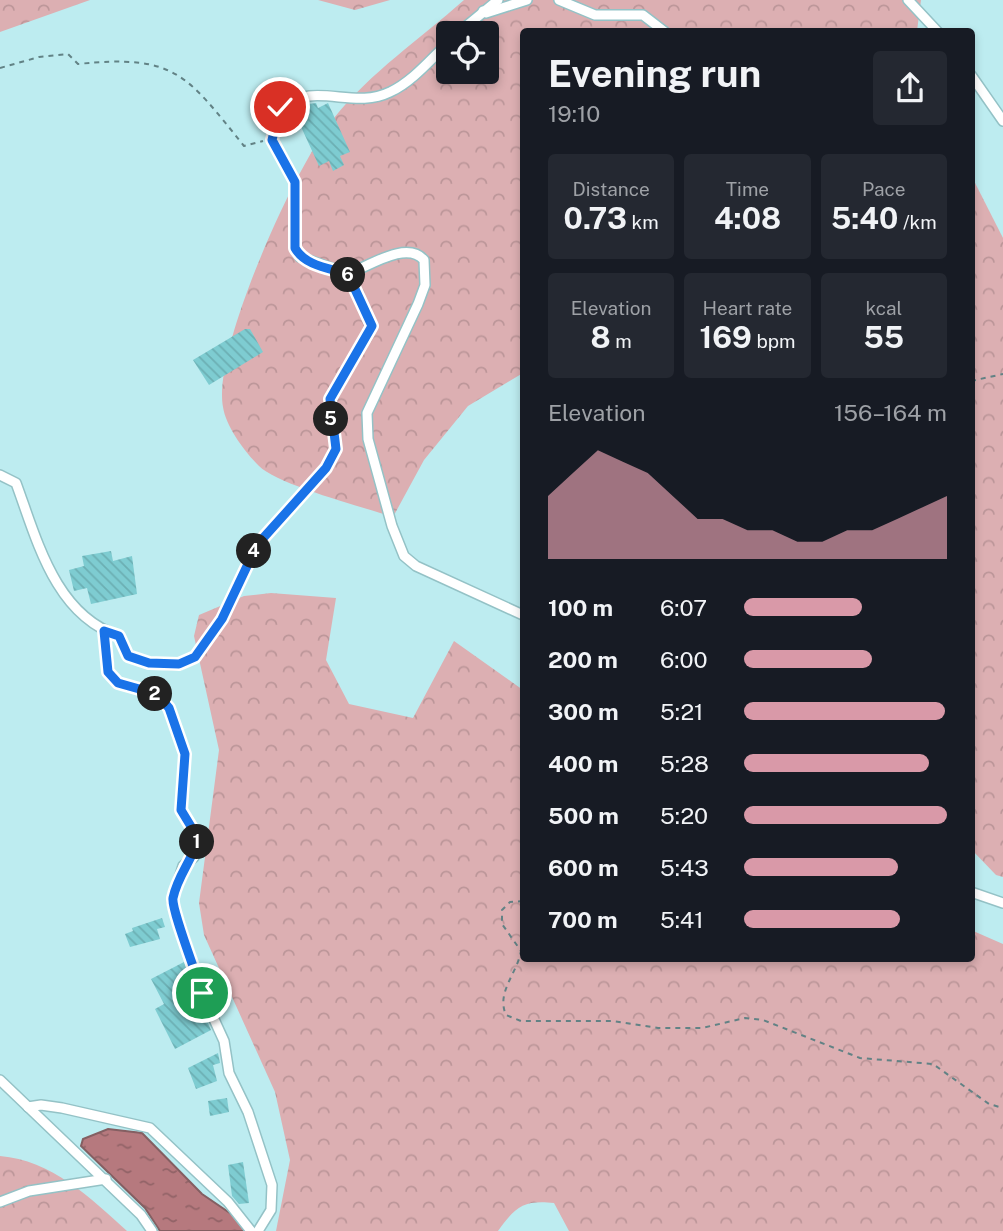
<!DOCTYPE html>
<meta charset="utf-8">
<style>
:root{--surface:#171b24;--page:#242831;--text:#f1f3f6;--muted:#9ea1a6;--accent:#d999a8}
body{margin:0;font-family:"Public Sans",sans-serif;background:var(--page);color:var(--text);height:100vh;display:flex;flex-direction:column;font-size:26px;white-space:nowrap}
*{box-sizing:border-box;margin:0}
p{font-size:23px;color:var(--muted)}
.icon{flex:none;width:38px;height:38px;fill:none;stroke:currentColor;stroke-width:2;stroke-linecap:round;stroke-linejoin:round}
.map{position:relative;flex:1;overflow:hidden}
.details{position:absolute;left:520px;top:28px;width:455px;height:934px;display:flex;flex-direction:column;background:var(--surface);border-radius:7px;box-shadow:0 4px 10px #0003}
.details>*{flex:none}
.controls{position:absolute;left:436px;top:21px;display:grid;gap:14px}
.controls a{display:grid;place-items:center;width:63px;height:63px;border-radius:7px;background:var(--surface);box-shadow:0 4px 10px #0003;font-size:35px}
.pin{position:absolute;display:grid;place-items:center;width:60px;height:60px;color:#fff;margin:-30px;border:4px solid #fff;border-radius:50%;box-shadow:0 2px 7px #0007}
.km{position:absolute;width:35px;height:35px;margin:-18px;border-radius:50%;background:#222;color:#fff;font-size:19px;line-height:35px;text-align:center}
.round{display:grid;place-items:center;flex:none;width:74px;height:74px;border-radius:7px;background:var(--page)}
.overview{display:flex;align-items:center;justify-content:space-between;height:119px;padding:0 28px}
h1{font-size:38px;font-weight:700;line-height:52px}
.metrics{display:grid;grid-template-columns:repeat(3,1fr);gap:10px;height:119px;padding:7px 28px}
.metrics div{display:grid;align-content:center;border-radius:7px;background:var(--page);text-align:center}
.metrics b{font-size:30px;font-weight:700}
.metrics small{font-size:19px;font-weight:400}
.metrics p{font-size:19px}
.chart{height:196px;padding:14px 28px}
.chart p{display:flex;justify-content:space-between}
.chart svg{width:100%;height:126px;margin-top:7px;fill:var(--accent);opacity:.7}
ul{padding:0 28px;list-style:none;font-size:23px}
li{display:grid;grid-template-columns:112px 84px 1fr;align-items:center;height:52px}
li i{height:18px;border-radius:9px;background:var(--accent)}
.map>svg:first-child{display:block}
.forest{fill:url(#forest-crowns);fill-rule:evenodd}
.water{fill:url(#water-ripples);stroke:#845f62;stroke-width:2}
.building{fill:url(#building-back-hatch)}
.lines{fill:none;stroke-linecap:round;stroke-linejoin:round}
.minor-casing{stroke:#94c2c6;stroke-width:12}
.path{stroke:#628285;stroke-width:2;stroke-dasharray:5 5;stroke-linecap:butt}
.minor{stroke:#fff;stroke-width:9}
.route-casing{stroke:#fff;stroke-width:14}
.route{stroke:#1a73e8;stroke-width:9}
</style>
<div class="map">
<svg width="1003" height="1231" viewBox="0 0 1003 1231">
<defs>
<pattern id="forest-crowns" width="20" height="18" patternUnits="userSpaceOnUse" patternTransform="scale(1.75)"><rect width="20" height="18" fill="#dcafb2"/><path d="M2 6a3 3 0 1 1 6 0M12 15a3 3 0 1 1 6 0" fill="none" stroke="#bc9699"/></pattern>
<pattern id="water-ripples" width="26" height="14" patternUnits="userSpaceOnUse" patternTransform="scale(1.75)"><rect width="26" height="14" fill="#b6797e"/><path d="M2 4q2-2 4 0t4 0M15 11q2-2 4 0t4 0" fill="none" stroke="#926367"/></pattern>
<pattern id="building-back-hatch" width="6" height="6" patternUnits="userSpaceOnUse" patternTransform="scale(1.75)"><rect width="6" height="6" fill="#7eccd1"/><path d="M-1 5l2 2M0 0l6 6M5-1l2 2" fill="none" stroke="#6cafb3"/></pattern>
</defs>
<rect width="100%" height="100%" fill="#bdecf0"/>
<g class="forest">
<polygon points="0,0 90,0 0,32"/>
<polygon points="318,0 390,0 355,10"/>
<path d="M464 0H921L917 31 523 32V373L468 406 424 460 393 517C363 507 278 485 259 466 245 452 226 427 223 407 212 349 296 165 334 118 370 73 421 38 464 0ZM448 33H486V72H448Z"/>
<polygon points="971,175 1003,238 1003,877 996,875 971,849"/>
<path d="M271 593 336 598 326 660 349 704 413 718 454 641 523 690V959H971V930L1003 944V1231H569L554 1203C524 1200 516 1206 498 1231H276L290 1160 275 1092 204 935 199 903 219 750 194 636 199 615 244 596Z"/>
<path d="M0 1156C51 1160 91 1198 127 1231H0Z"/>
</g>
<polygon class="water" points="108,1129 142,1133 202,1194 240,1220 246,1231 160,1231 145,1208 81,1146 83,1139"/>
<g class="building">
<polygon points="316,103 318,108 328,103 350,152 340,156 344,165 333,171 329,161 319,166 297,118 306,113 303,105"/>
<polygon points="245,329 250,329 263,352 209,385 193,360"/>
<polygon points="111,551 113,561 132,556 137,594 91,604 87,588 74,591 69,570 84,566 82,556"/>
<polygon points="162,918 165,927 157,929 160,939 130,947 125,934 133,931 132,928"/>
<polygon points="184,962 188,973 179,978 186,993 193,989 211,1030 175,1049 155,1009 164,1004 151,979"/>
<polygon points="218,1053 220,1063 213,1065 217,1081 196,1089 188,1068"/>
<polygon points="227,1098 229,1112 210,1116 208,1101"/>
<polygon points="243,1162 249,1203 239,1204 232,1196 228,1165"/>
</g>
<g class="lines">
<defs>
<g id="minor">
<polyline points="559,0 595,15 643,15 665,32"/>
<polyline points="908,0 938,32"/>
<polyline points="483,11 486,13 527,0"/>
<polyline points="458,33 498,0"/>
<path d="M448 43C431 59 412 82 390 92 353 110 316 81 280 107L272 140 295 182V248L300 257 348 274C369 266 407 240 424 260L425 285 418 304 367 413 368 439 392 526 404 556 416 566 523 615"/>
<polyline points="971,75 1003,121"/>
<path d="M0 475 16 483C37 540 55 615 119 636L128 656 149 663 179 665 195 657 222 619 257 545 326 468 336 449 330 399 372 326 348 274"/>
<polyline points="104,631 109,672 118,683 157,694 169,708 185,754 181,810 198,838 194,857 183,866 172,901 202,993 224,1041 229,1073 248,1112 272,1185 271,1210 258,1231"/>
<polyline points="971,892 1003,903"/>
<polyline points="0,1080 141,1215 152,1231"/>
<polyline points="28,1107 41,1105 62,1108 150,1128 228,1202 251,1231"/>
<polyline points="0,1202 29,1191 106,1179"/>
</g>
</defs>
<use href="#minor" class="minor-casing"/>
<g class="path">
<path d="M0 68 39 57 68 54 78 64C175 54 186 74 244 146L263 141"/>
<polyline points="971,381 1003,374"/>
<path d="M523 901 510 902 502 910V924L521 951C517 974 496 992 506 1015L521 1021H613L658 1028H702L745 1018 763 1020 860 1058 933 1064 989 1104 1003 1108"/>
</g>
<use href="#minor" class="minor"/>
</g>
<g class="lines">
<defs>
<path id="route" d="M202 993C197 975 171 909 173 898 178 874 193 860 198 838L181 810 185 754 169 708 157 694 118 683 108 672 104 631 119 636 128 656 149 663 179 664 195 657 222 619 257 545 326 468 336 449 330 399 372 326 348 274C329 268 305 266 295 248V182L272 140 280 107"/>
</defs>
<use href="#route" class="route-casing"/>
<use href="#route" class="route"/>
</g>
</svg>
<div class="controls">
<a><svg class="icon" aria-label="locate" viewBox="0 0 24 24"><circle cx="12" cy="12" r="6"/><path d="M12 2v4M12 18v4M2 12h4M18 12h4"/></svg></a>
</div>
<div class="pin" style="left:202px;top:993px;background:#1e9e55"><svg class="icon" aria-label="arrive" viewBox="0 0 24 24"><path d="M6 21V4h12l-3 4 3 4H6"/></svg></div>
<div class="pin" style="left:280px;top:107px;background:#d93025"><svg class="icon" aria-label="check" viewBox="0 0 24 24"><path d="M5 12l5 5 9-10"/></svg></div>
<b class="km" style="left:197px;top:842px">1</b>
<b class="km" style="left:155px;top:694px">2</b>
<b class="km" style="left:254px;top:551px">4</b>
<b class="km" style="left:331px;top:419px">5</b>
<b class="km" style="left:348px;top:275px">6</b>
<section class="details">
<div class="overview"><div><h1>Evening run</h1><p>19:10</p></div><a class="round"><svg class="icon" aria-label="share" viewBox="0 0 24 24"><path d="M12 15V3M7 8l5-5 5 5M5 13v7h14v-7"/></svg></a></div>
<div class="metrics">
<div><p>Distance</p><b>0.73<small> km</small></b></div>
<div><p>Time</p><b>4:08</b></div>
<div><p>Pace</p><b>5:40<small> /km</small></b></div>
</div>
<div class="metrics">
<div><p>Elevation</p><b>8<small> m</small></b></div>
<div><p>Heart rate</p><b>169<small> bpm</small></b></div>
<div><p>kcal</p><b>55</b></div>
</div>
<div class="chart"><p><span>Elevation</span>156–164 m</p>
<svg viewBox="0 0 160 44" preserveAspectRatio="none"><path d="M0 44V22L10 14L20 6L30 10L40 14L50 22L60 30L70 30L80 34L90 34L100 38L110 38L120 34L130 34L140 30L150 26L160 22V44z"/></svg>
</div>
<ul>
<li><b>100 m</b>6:07<i style="width:58%"></i></li>
<li><b>200 m</b>6:00<i style="width:63%"></i></li>
<li><b>300 m</b>5:21<i style="width:99%"></i></li>
<li><b>400 m</b>5:28<i style="width:91%"></i></li>
<li><b>500 m</b>5:20<i style="width:100%"></i></li>
<li><b>600 m</b>5:43<i style="width:76%"></i></li>
<li><b>700 m</b>5:41<i style="width:77%"></i></li>
</ul>
</section>
</div>
